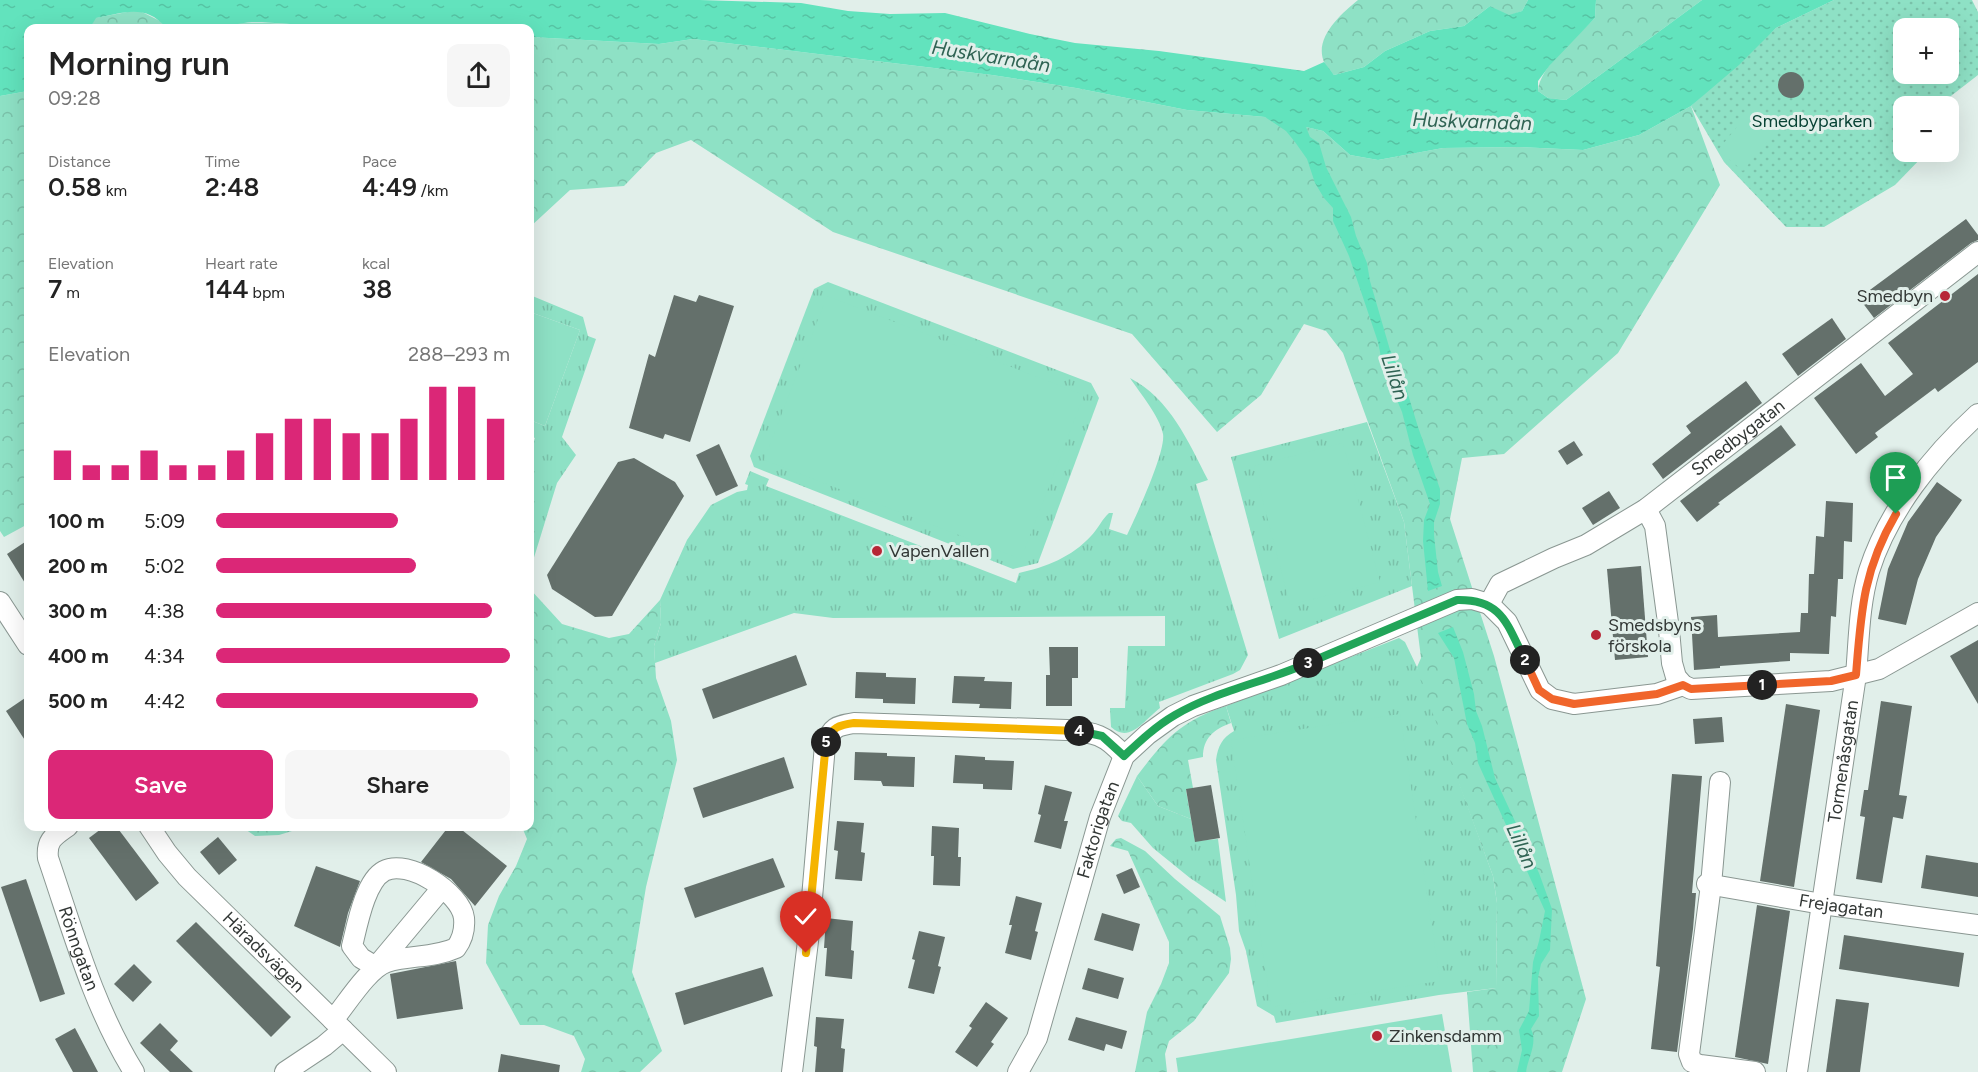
<!DOCTYPE html>
<meta charset="utf-8">
<style>
:root{--surface:#fff;--page:#f6f6f6;--text:#222;--muted:#767676;--accent:#db2777}
body{margin:0;font-family:Figtree,sans-serif;background:var(--page);color:var(--text);height:100vh;display:flex;flex-direction:column;font-size:22px;white-space:nowrap}
*{box-sizing:border-box;margin:0}
p{font-size:20px;color:var(--muted)}
.icon{flex:none;width:33px;height:33px;fill:none;stroke:currentColor;stroke-width:2;stroke-linecap:round;stroke-linejoin:round}
.map{position:relative;flex:1;overflow:hidden}
.details{position:absolute;left:24px;top:24px;width:510px;height:807px;display:flex;flex-direction:column;background:var(--surface);border-radius:12px;box-shadow:0 6px 24px #0002}
.details>*{flex:none}
.controls{position:absolute;left:1893px;top:18px;display:grid;gap:12px}
.controls a{display:grid;place-items:center;width:66px;height:66px;border-radius:12px;background:var(--surface);box-shadow:0 6px 24px #0002;font-size:30px}
.pin{position:absolute;display:grid;place-items:center;width:51px;height:51px;color:#fff;margin:-62px -26px;border-radius:50% 50% 50% 0;rotate:-45deg;box-shadow:0 0 6px #0007}
.pin .icon{rotate:45deg}
.km{position:absolute;width:30px;height:30px;margin:-15px;border-radius:50%;background:#222;color:#fff;font-size:16px;line-height:30px;text-align:center}
.round{display:grid;place-items:center;flex:none;width:63px;height:63px;border-radius:12px;background:var(--page)}
.overview{display:flex;align-items:center;justify-content:space-between;height:102px;padding:0 24px}
h1{font-size:33px;font-weight:600;line-height:45px}
.figures{display:grid;grid-template-columns:repeat(3,1fr);gap:9px;height:102px;padding:6px 24px}
.figures div{display:grid;align-content:center}
.figures b{font-size:26px;font-weight:600}
.figures small{font-size:16px;font-weight:400}
.figures p{font-size:16px}
.chart{height:168px;padding:12px 24px}
.chart p{display:flex;justify-content:space-between}
.chart svg{width:100%;height:108px;margin-top:6px;stroke:var(--accent);stroke-width:6}
.cta{display:flex;gap:12px;margin-top:auto;padding:12px 24px}
.cta a{flex:1;height:69px;border-radius:12px;background:var(--accent);color:#fff;font-size:24px;font-weight:600;line-height:69px;text-align:center}
.cta a+a{background:var(--page);color:var(--text)}
ul{padding:0 24px;list-style:none;font-size:20px}
li{display:grid;grid-template-columns:96px 72px 1fr;align-items:center;height:45px}
li i{height:15px;border-radius:8px;background:var(--accent)}
.map>svg:first-child{display:block}
.grass{fill:url(#grass-tufts)}
.forest{fill:url(#forest-crowns)}
.park{fill:url(#park-dots);fill-rule:evenodd}
.garden{fill:#8ee1c5}
.water{fill:url(#water-ripples)}
.building{fill:#64706b}
.lines{fill:none;stroke-linecap:round;stroke-linejoin:round}
.minor-casing{stroke:#8a9792;stroke-width:22}
.minor{stroke:#fff;stroke-width:20}
.split-1-casing{stroke:#fff;stroke-width:12}
.split-2-casing{stroke:#fff;stroke-width:12}
.split-3-casing{stroke:#fff;stroke-width:12}
.split-4-casing{stroke:#fff;stroke-width:12}
.split-5-casing{stroke:#fff;stroke-width:12}
.split-6-casing{stroke:#fff;stroke-width:12}
.split-1{stroke:#f0652b;stroke-width:8}
.split-2{stroke:#f0652b;stroke-width:8}
.split-3{stroke:#22a559;stroke-width:8}
.split-4{stroke:#22a559;stroke-width:8}
.split-5{stroke:#f5b400;stroke-width:8}
.split-6{stroke:#f5b400;stroke-width:8}
.poi-dot{fill:#b72636;stroke:#e1efea;stroke-width:2}
.labels{text-anchor:middle;dominant-baseline:central;stroke-width:6;stroke-linejoin:round;paint-order:stroke}
.park-label{font-size:18px;fill:#074234;stroke:#e1efea}
.poi-label{font-size:18px;fill:#323735;stroke:#e1efea;text-anchor:start}
.street-label{font-size:18px;fill:#323735;stroke:#e1efea}
.water-label{font-size:20px;font-style:italic;fill:#2f6353;stroke:#e1efea}
</style>
<div class="map">
<svg width="1978" height="1072" viewBox="0 0 1978 1072">
<defs>
<pattern id="grass-tufts" width="24" height="20" patternUnits="userSpaceOnUse" patternTransform="scale(1.5)"><rect width="24" height="20" fill="#8ee1c5"/><path d="M3 7l-1-3M5 7V3M7 7l1-3M15 17l-1-3M17 17v-4M19 17l1-3" fill="none" stroke="#7bc2aa"/></pattern>
<pattern id="forest-crowns" width="20" height="18" patternUnits="userSpaceOnUse" patternTransform="scale(1.5)"><rect width="20" height="18" fill="#8ee1c5"/><path d="M2 6a3 3 0 1 1 6 0M12 15a3 3 0 1 1 6 0" fill="none" stroke="#7bc2aa"/></pattern>
<pattern id="park-dots" width="8" height="8" patternUnits="userSpaceOnUse" patternTransform="scale(1.5)"><rect width="8" height="8" fill="#8ee1c5"/><path d="M2 2h.1M6 6h.1" fill="none" stroke="#7bc2aa" stroke-width="1.8" stroke-linecap="round"/></pattern>
<pattern id="water-ripples" width="26" height="14" patternUnits="userSpaceOnUse" patternTransform="scale(1.5)"><rect width="26" height="14" fill="#62e3bd"/><path d="M2 4q2-2 4 0t4 0M15 11q2-2 4 0t4 0" fill="none" stroke="#56c3a3"/></pattern>
</defs>
<rect width="100%" height="100%" fill="#e1efea"/>
<g class="grass">
<polygon points="828,282 1091,383 1099,398 1038,563 1013,569 754,467 750,456 814,289"/>
<polygon points="530,295 583,317 588,336 596,339 562,437 576,455 557,483 532,564 530,567 530,452 535,438 530,436 530,420 545,426 580,330 530,312"/>
<path d="M1130 378C1170 399 1188 441 1208 480L1196 484 1248 655 1240 670 1233 674 1159 702 1160 708C1144 720 1130 744 1111 727L1110 710V708H1125L1128 646H1165V616L833 618 794 613 655 663 654 646 661 623 660 600 687 540 711 505 737 492 747 490 748 485 745 484 750 471 769 479 766 486 1016 583 1019 573C1046 567 1072 557 1091 536 1098 529 1102 519 1109 513H1113L1109 529 1127 535C1136 516 1166 452 1163 434 1160 417 1140 393 1130 378Z"/>
<polygon points="1367,422 1404,522 1412,586 1279,639 1231,457"/>
<path d="M1399 638 1405 642 1417 667 1493 876 1497 903 1496 988 1439 995 1276 1023 1274 1016 1257 1006 1246 951 1239 931 1236 895 1216 760C1218 746 1222 738 1234 731L1226 706Z"/>
<polygon points="1137,776 1158,806 1191,819 1195,841 1218,839 1226,902 1190,878 1153,848 1131,823 1122,821 1118,816"/>
</g>
<g class="forest">
<path d="M1358 0H1528L1522 11 1509 16 1490 6 1464 26 1430 31 1385 51 1364 67 1334 75C1331 71 1327 68 1325 64 1312 39 1341 14 1358 0Z"/>
<path d="M1596 0H1702L1566 100 1548 98 1538 91C1539 67 1578 36 1595 18Z"/>
<polygon points="138,10 160,21 166,28 90,28 95,18"/>
<polygon points="235,23 270,23 365,28 228,28"/>
<polygon points="530,37 659,44 693,39 992,75 1076,88 1187,110 1265,117 1323,131 1350,155 1378,160 1443,148 1519,147 1583,150 1639,135 1691,106 1720,185 1618,353 1504,454 1462,458 1450,519 1494,656 1586,999 1562,1072 1473,1072 1467,992 1496,988 1497,903 1493,876 1419,676 1417,667 1421,658 1404,522 1343,353 1326,331 1304,324 1261,395 1217,432 1132,334 833,232 691,140 656,153 624,186 570,190 530,227"/>
<polygon points="28,91 28,524 4,537 0,531 0,96"/>
<polygon points="530,589 562,624 609,638 629,634 660,600 661,623 654,646 656,678 671,721 677,760 646,887 632,972 662,1051 640,1072 581,1072 585,1059 574,1036 544,1025 520,1025 486,963 488,925 499,896 516,866 527,839 522,827 530,826"/>
<path d="M1226 706 1231 723C1214 729 1203 738 1203 757L1188 760 1193 788 1186 790 1191 819 1158 806 1137 776C1165 739 1181 721 1226 706Z"/>
<polygon points="242,827 305,827 279,835 255,836"/>
<polygon points="1121,838 1145,851 1175,879 1220,916 1230,948 1231,959 1229,973 1194,1021 1169,1041 1165,1054 1167,1072 1135,1072 1147,1012 1161,984 1169,963 1169,942 1128,851 1110,846 1116,839"/>
</g>
<path class="park" d="M1834 0H1972L1978 12V75L1938 106H1904V152H1927L1895 185 1824 227H1786L1724 162 1691 106 1776 28ZM1904 28H1948V74H1904Z"/>
<g class="garden">
<polygon points="1755,105 1780,126 1743,171 1718,150"/>
<polygon points="827,296 1084,395 1021,559 764,460"/>
<polygon points="530,312 580,330 545,426 530,420"/>
<polygon points="1343,443 1380,582 1290,605 1254,466"/>
<polygon points="1400,714 1440,981 1271,1007 1231,740"/>
<polygon points="1442,1014 1452,1072 1178,1072 1176,1058"/>
</g>
<g class="water">
<path d="M0 0H700L801 3 848 11 890 14 945 13 1030 34 1075 43 1159 51 1304 71 1324 62 1334 75 1364 67 1385 51 1430 31 1464 26 1490 6 1509 15 1522 11 1528 0H1596L1595 18 1550 65 1538 81V91L1548 98 1566 100 1702 0H1834L1776 28 1739 65 1691 106 1639 135 1583 150 1519 147 1443 148 1378 160 1350 155 1323 131 1306 127 1310 137 1319 143 1326 167 1351 217 1356 236 1367 263 1370 281 1390 350 1403 378 1418 427 1440 489V504L1434 522V535L1438 572 1442 586 1428 591 1423 541 1424 520 1430 504 1413 455 1402 412 1383 367 1378 342 1349 256 1333 221V208L1324 198 1315 183 1307 159 1295 142 1286 131 1265 117 1187 110 1076 88 992 75 693 39 659 44 530 37V28C450 28 370 29 290 24 273 23 241 19 228 28H166C146 3 123 13 96 18L90 28H28V91L0 96Z"/>
<path d="M1453 627 1463 652 1474 694 1476 711 1482 726 1495 778 1539 873 1552 909 1550 950 1541 964 1538 978 1539 1016 1531 1029C1538 1043 1528 1057 1526 1072H1517L1522 1050 1519 1030 1529 1011 1533 962 1539 941 1545 911 1478 763 1475 743 1467 724 1454 658 1438 633Z"/>
</g>
<g class="building">
<circle cx="1791" cy="85" r="13"/>
<polygon points="1966,219 1978,235 1978,240 1971,243 1874,318 1859,298"/>
<polygon points="1978,274 1978,362 1938,392 1935,388 1875,433 1878,437 1856,454 1814,398 1861,363 1885,396 1913,374 1888,343"/>
<polygon points="674,295 696,302 699,295 734,306 690,442 665,434 663,439 629,428 649,354 655,357"/>
<polygon points="1832,318 1846,339 1798,376 1782,354"/>
<polygon points="1746,381 1762,403 1663,479 1652,464 1691,433 1686,426"/>
<polygon points="1781,425 1796,445 1718,503 1720,504 1697,522 1680,501"/>
<polygon points="1574,441 1583,455 1567,465 1558,451"/>
<polygon points="719,444 738,486 716,496 696,455"/>
<polygon points="634,458 675,482 684,496 612,616 595,617 552,589 547,575 618,462"/>
<polygon points="1937,482 1962,500 1936,537 1918,579 1906,625 1878,619 1888,569 1908,522"/>
<polygon points="1609,491 1620,508 1593,525 1582,508"/>
<polygon points="1826,501 1853,503 1852,542 1844,541 1843,579 1838,579 1836,617 1831,616 1829,654 1790,653 1790,661 1720,666 1720,668 1694,670 1691,617 1717,615 1718,637 1800,632 1801,613 1808,613 1809,574 1814,574 1816,536 1824,537"/>
<polygon points="28,540 28,588 7,554"/>
<polygon points="1641,566 1648,657 1615,660 1607,569"/>
<polygon points="1978,640 1978,704 1950,656"/>
<polygon points="1049,647 1078,647 1078,678 1072,678 1072,706 1046,706 1046,675 1050,675"/>
<polygon points="796,655 807,685 713,719 702,689"/>
<polygon points="856,672 886,673 886,677 916,678 915,704 883,703 883,699 855,698"/>
<polygon points="954,676 985,677 984,681 1012,682 1011,709 979,708 980,704 952,703"/>
<polygon points="28,696 28,745 6,711"/>
<polygon points="1881,701 1912,706 1899,795 1907,796 1903,819 1893,817 1882,883 1856,879 1865,817 1860,816 1864,790 1868,790"/>
<polygon points="1786,704 1820,710 1794,887 1760,881"/>
<polygon points="1722,717 1724,742 1695,744 1693,719"/>
<polygon points="855,752 887,753 887,756 915,757 914,787 883,786 881,781 854,780"/>
<polygon points="955,755 985,757 985,760 1014,761 1012,790 983,789 983,784 953,783"/>
<polygon points="784,757 794,788 703,818 693,788"/>
<polygon points="1672,774 1702,776 1692,893 1696,893 1693,929 1677,1052 1651,1049 1660,967 1656,966"/>
<polygon points="1045,785 1072,792 1064,821 1068,821 1061,849 1034,842 1041,815 1038,814"/>
<polygon points="1211,785 1220,838 1195,842 1186,789"/>
<polygon points="837,821 864,823 861,852 865,853 862,881 835,879 838,851 834,850"/>
<polygon points="105,826 116,826 159,883 136,901 89,838"/>
<polygon points="449,826 457,826 507,866 475,906 451,879 421,862"/>
<polygon points="932,826 959,828 958,857 961,857 960,886 933,885 934,856 931,856"/>
<polygon points="218,837 237,860 219,875 200,852"/>
<polygon points="1926,855 1978,863 1978,897 1921,888"/>
<polygon points="773,858 785,887 695,918 684,888"/>
<polygon points="316,866 360,881 348,913 340,947 294,926"/>
<polygon points="1132,868 1140,887 1124,894 1116,875"/>
<polygon points="26,879 65,994 40,1002 1,887"/>
<polygon points="1016,896 1042,903 1035,931 1038,932 1031,960 1005,953 1012,925 1009,925"/>
<polygon points="1757,905 1790,911 1768,1064 1735,1057"/>
<polygon points="1102,913 1140,924 1133,951 1094,940"/>
<polygon points="826,918 853,921 851,950 854,951 852,979 825,976 827,948 824,948"/>
<polygon points="196,922 291,1017 271,1037 176,941"/>
<polygon points="919,931 945,937 938,966 941,967 934,994 908,988 915,960 912,959"/>
<polygon points="1844,935 1964,953 1959,987 1839,969"/>
<polygon points="456,961 463,1009 397,1019 390,974"/>
<polygon points="134,964 152,982 133,1002 114,984"/>
<polygon points="763,967 773,996 684,1025 675,993"/>
<polygon points="1088,968 1124,978 1118,999 1082,989"/>
<polygon points="1836,999 1869,1003 1860,1072 1826,1072"/>
<polygon points="986,1002 1008,1018 991,1042 994,1044 977,1067 955,1052 972,1028 969,1026"/>
<polygon points="816,1017 844,1019 841,1048 845,1049 843,1072 815,1072 817,1047 814,1046"/>
<polygon points="1076,1017 1127,1031 1122,1049 1106,1044 1104,1051 1068,1040"/>
<polygon points="160,1023 178,1041 170,1050 193,1072 170,1072 140,1043"/>
<polygon points="75,1028 98,1072 73,1072 55,1039"/>
<polygon points="501,1054 560,1065 559,1072 498,1072"/>
</g>
<g class="lines">
<defs>
<g id="minor">
<polyline points="1646,509 1655,526 1669,630 1672,663 1676,677 1683,685 1691,689 1831,681 1879,669 1978,613"/>
<polyline points="0,602 28,645"/>
<polyline points="1489,604 1507,622 1540,690 1552,699 1574,704 1657,694 1683,685"/>
<polyline points="1720,782 1711,885 1689,1054 1692,1062 1700,1065 1755,1072"/>
<path id="s1" d="M68 826C54 836 46 840 48 858 73 931 93 1006 134 1072"/>
<path id="s2" d="M149 826 167 853 187 877 386 1072"/>
<path id="s3" d="M1707 884 1822 904 1978 925"/>
<path d="M333 1020C346 1005 368 968 387 962 409 955 434 958 456 948 462 940 465 929 464 918 461 893 408 858 384 871 365 881 357 926 352 946L361 958 376 967 442 888"/>
<polyline points="285,1072 324,1046 343,1030"/>
<path d="M792 1072 809 933 825 745C832 727 836 726 854 723L1067 730C1094 732 1106 735 1124 756"/>
<path id="s4" d="M1018 1072 1037 1038 1100 817 1124 756 1148 734 1173 716 1193 706 1281 675 1457 600 1472 599 1489 604 1500 584 1554 558 1586 545 1646 509 1978 252"/>
<path id="s5" d="M1797 1072 1856 675C1859 640 1859 604 1869 571 1888 511 1932 456 1978 414"/>
</g>
</defs>
<use href="#minor" class="minor-casing"/>
<use href="#minor" class="minor"/>
</g>
<g class="lines">
<defs>
<path id="split-1" d="M1762 685 1831 681 1856 675C1861 612 1863 570 1896 514"/>
<polyline id="split-2" points="1525,660 1539,690 1552,699 1574,704 1657,694 1683,685 1691,689 1762,685"/>
<path id="split-3" d="M1308 663 1457 600C1503 599 1507 625 1525 660"/>
<path id="split-4" d="M1079 731 1102 736 1124 756C1140 741 1156 726 1175 715 1216 691 1265 682 1308 663"/>
<path id="split-5" d="M826 742C832 727 839 725 854 723L1079 731"/>
<polyline id="split-6" points="806,953 826,742"/>
</defs>
<use href="#split-1" class="split-1-casing"/>
<use href="#split-2" class="split-2-casing"/>
<use href="#split-3" class="split-3-casing"/>
<use href="#split-4" class="split-4-casing"/>
<use href="#split-5" class="split-5-casing"/>
<use href="#split-6" class="split-6-casing"/>
<use href="#split-1" class="split-1"/>
<use href="#split-2" class="split-2"/>
<use href="#split-3" class="split-3"/>
<use href="#split-4" class="split-4"/>
<use href="#split-5" class="split-5"/>
<use href="#split-6" class="split-6"/>
</g>
<g class="poi-dot">
<circle cx="1945" cy="296" r="6"/>
<circle cx="877" cy="551" r="6"/>
<circle cx="1596" cy="635" r="6"/>
<circle cx="1377" cy="1036" r="6"/>
</g>
<g class="labels">
<g class="park-label">
<text x="1812" y="121">Smedbyparken</text>
</g>
<g class="poi-label">
<text x="1933" y="296" text-anchor="end">Smedbyn</text>
<text x="889" y="551">VapenVallen</text>
<text x="1608" y="625">Smedsbyns<tspan x="1608" dy="21">förskola</tspan></text>
<text x="1389" y="1036">Zinkensdamm</text>
</g>
<g class="street-label">
<text stroke="none"><textPath href="#s4" startOffset="1041">Smedbygatan</textPath></text>
<text stroke="none"><textPath href="#s5" startOffset="314">Tormenåsgatan</textPath></text>
<text stroke="none"><textPath href="#s4" startOffset="256">Faktorigatan</textPath></text>
<text stroke="none"><textPath href="#s3" startOffset="136">Frejagatan</textPath></text>
<text stroke="none"><textPath href="#s1" startOffset="136">Rönngatan</textPath></text>
<text stroke="none"><textPath href="#s2" startOffset="171">Häradsvägen</textPath></text>
</g>
<g class="water-label">
<text transform="translate(991 56) rotate(9)">Huskvarnaån</text>
<text transform="translate(1472 121) rotate(2)">Huskvarnaån</text>
<text transform="translate(1395 377) rotate(72)">Lillån</text>
<text transform="translate(1522 846) rotate(66)">Lillån</text>
</g>
</g>
</svg>
<div class="controls">
<a>+</a>
<a>−</a>
</div>
<div class="pin" style="left:1896px;top:514px;background:#1e9e55"><svg class="icon" aria-label="arrive" viewBox="0 0 24 24"><path d="M6 21V4h12l-3 4 3 4H6"/></svg></div>
<div class="pin" style="left:806px;top:953px;background:#d93025"><svg class="icon" aria-label="check" viewBox="0 0 24 24"><path d="M5 12l5 5 9-10"/></svg></div>
<b class="km" style="left:1762px;top:685px">1</b>
<b class="km" style="left:1525px;top:660px">2</b>
<b class="km" style="left:1308px;top:663px">3</b>
<b class="km" style="left:1079px;top:731px">4</b>
<b class="km" style="left:826px;top:742px">5</b>
<section class="details">
<div class="overview"><div><h1>Morning run</h1><p>09:28</p></div><a class="round"><svg class="icon" aria-label="share" viewBox="0 0 24 24"><path d="M12 15V3M7 8l5-5 5 5M5 13v7h14v-7"/></svg></a></div>
<div class="figures">
<div><p>Distance</p><b>0.58<small> km</small></b></div>
<div><p>Time</p><b>2:48</b></div>
<div><p>Pace</p><b>4:49<small> /km</small></b></div>
</div>
<div class="figures">
<div><p>Elevation</p><b>7<small> m</small></b></div>
<div><p>Heart rate</p><b>144<small> bpm</small></b></div>
<div><p>kcal</p><b>38</b></div>
</div>
<div class="chart"><p><span>Elevation</span>288–293 m</p>
<svg viewBox="0 0 160 44" preserveAspectRatio="none"><path d="M5 44V32M15 44V38M25 44V38M35 44V32M45 44V38M55 44V38M65 44V32M75 44V25M85 44V19M95 44V19M105 44V25M115 44V25M125 44V19M135 44V6M145 44V6M155 44V19"/></svg>
</div>
<ul>
<li><b>100 m</b>5:09<i style="width:62%"></i></li>
<li><b>200 m</b>5:02<i style="width:68%"></i></li>
<li><b>300 m</b>4:38<i style="width:94%"></i></li>
<li><b>400 m</b>4:34<i style="width:100%"></i></li>
<li><b>500 m</b>4:42<i style="width:89%"></i></li>
</ul>
<div class="cta"><a>Save</a><a>Share</a></div>
</section>
</div>
